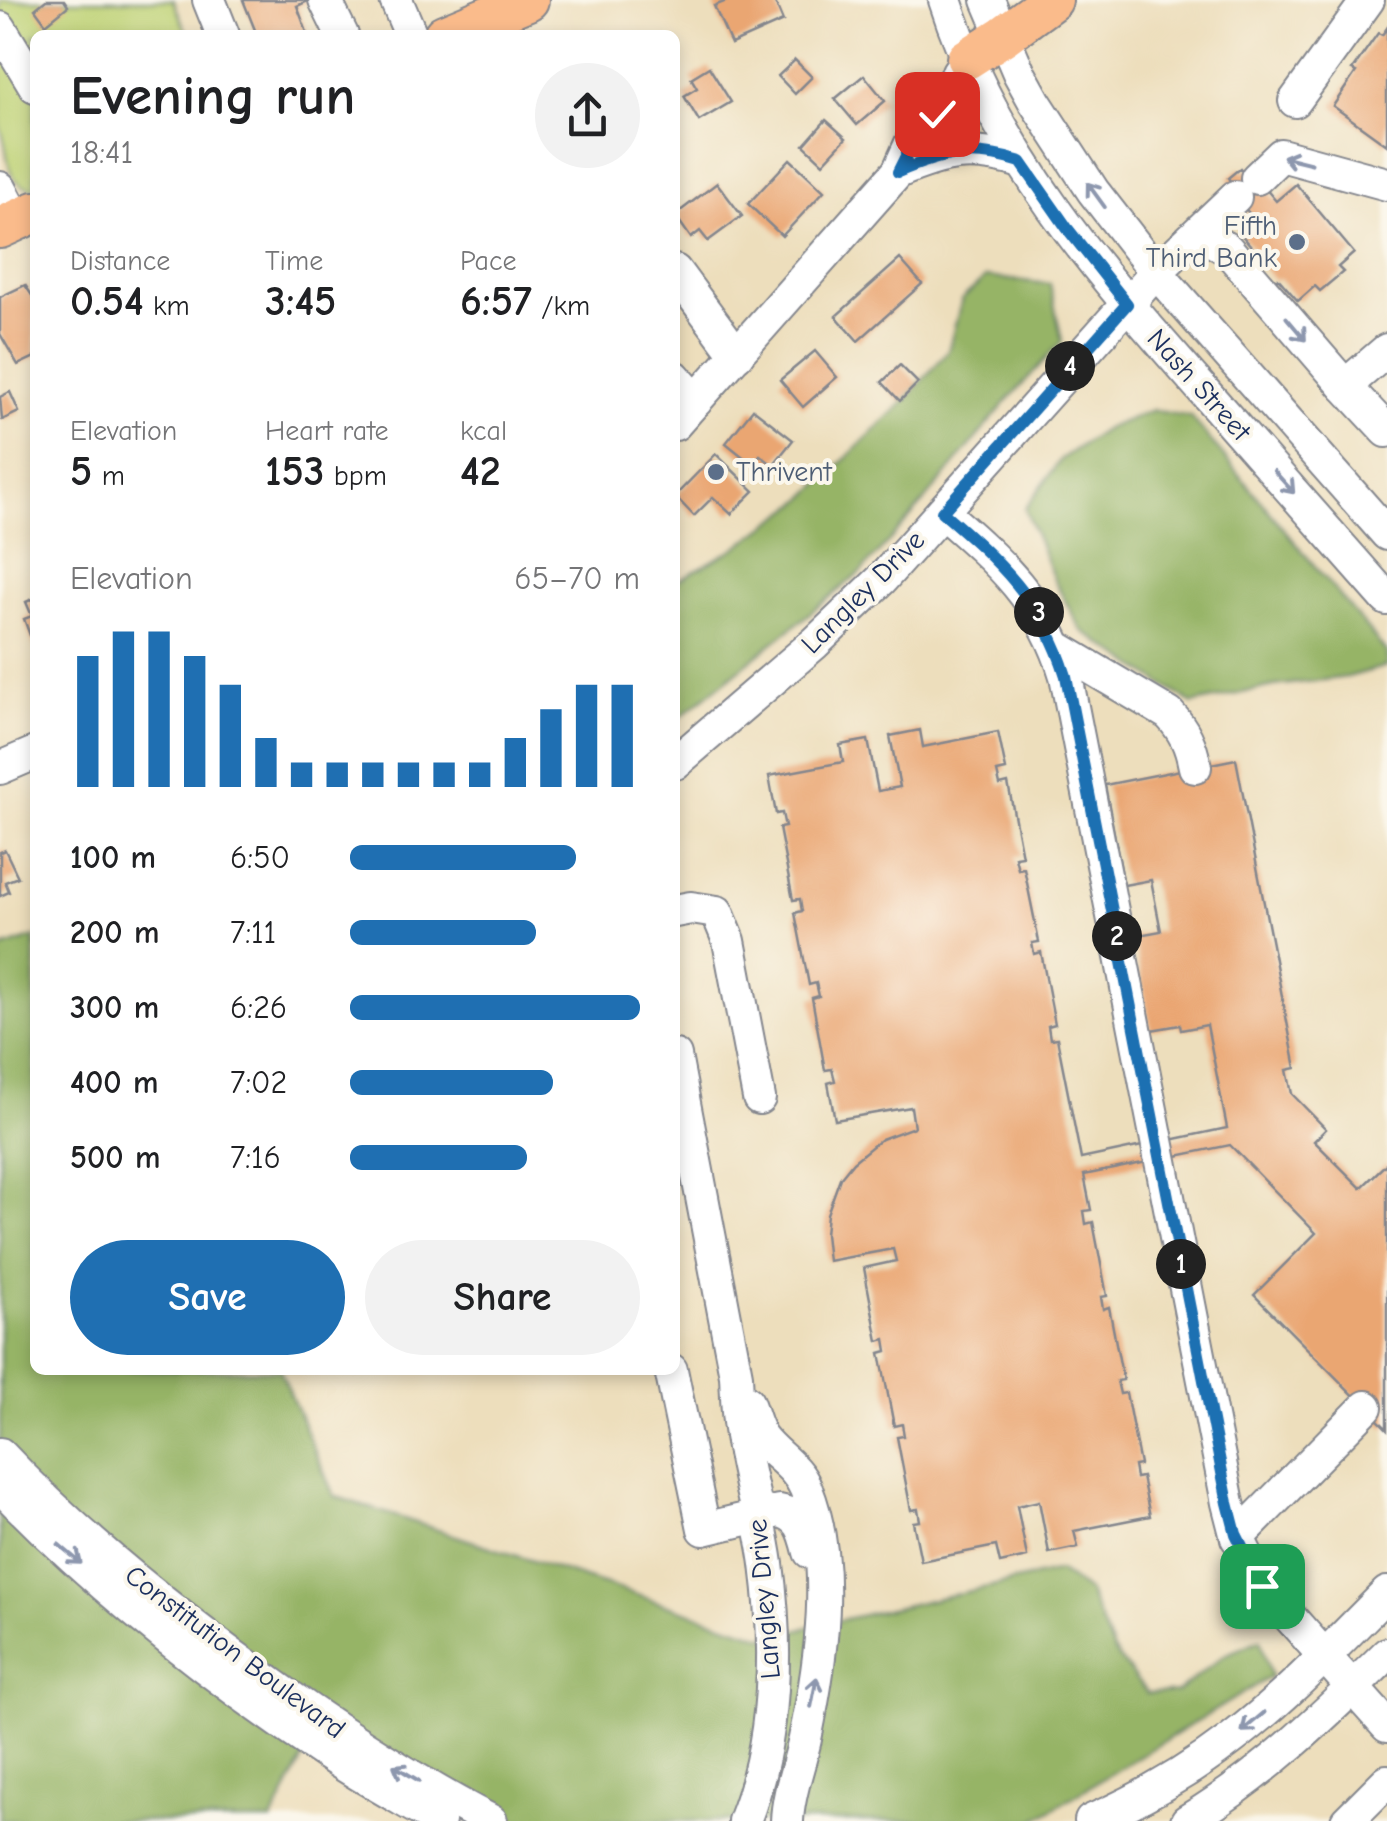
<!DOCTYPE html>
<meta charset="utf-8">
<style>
:root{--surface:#fff;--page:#f2f2f2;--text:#202124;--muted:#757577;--accent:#1f6fb2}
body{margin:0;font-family:"Comic Neue",sans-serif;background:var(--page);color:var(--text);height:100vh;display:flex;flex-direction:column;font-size:38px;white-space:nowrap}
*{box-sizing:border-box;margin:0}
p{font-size:32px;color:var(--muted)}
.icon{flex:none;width:55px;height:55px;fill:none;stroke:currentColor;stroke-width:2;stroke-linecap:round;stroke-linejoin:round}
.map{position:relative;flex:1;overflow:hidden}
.panel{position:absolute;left:30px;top:30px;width:650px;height:1345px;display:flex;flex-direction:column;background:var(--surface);border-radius:15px;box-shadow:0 5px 15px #0003}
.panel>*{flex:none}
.pin{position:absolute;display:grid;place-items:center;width:85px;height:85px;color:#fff;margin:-42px;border-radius:20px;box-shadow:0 5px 15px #0006}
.km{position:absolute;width:50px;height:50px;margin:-25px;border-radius:50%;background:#222;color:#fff;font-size:28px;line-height:50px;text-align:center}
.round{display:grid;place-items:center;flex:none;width:105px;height:105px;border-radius:52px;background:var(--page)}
.headline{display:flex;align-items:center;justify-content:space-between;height:170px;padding:0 40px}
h1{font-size:55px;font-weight:800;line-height:75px}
.stats{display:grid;grid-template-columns:repeat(3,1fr);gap:15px;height:170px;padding:10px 40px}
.stats div{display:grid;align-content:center}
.stats b{font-size:42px;font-weight:800}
.stats small{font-size:28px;font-weight:400}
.stats p{font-size:28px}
.chart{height:280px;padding:20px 40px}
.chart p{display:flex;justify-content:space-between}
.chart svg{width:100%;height:180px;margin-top:10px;stroke:var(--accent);stroke-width:6}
.action{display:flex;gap:20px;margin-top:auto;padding:20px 40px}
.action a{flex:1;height:115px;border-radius:60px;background:var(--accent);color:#fff;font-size:40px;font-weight:800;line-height:115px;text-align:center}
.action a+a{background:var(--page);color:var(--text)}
ul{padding:0 40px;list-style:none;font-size:32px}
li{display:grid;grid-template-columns:160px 120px 1fr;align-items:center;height:75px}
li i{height:25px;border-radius:12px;background:var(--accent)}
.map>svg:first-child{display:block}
.green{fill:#bed275;stroke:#6c806a;stroke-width:2.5}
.forest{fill:#96b466;stroke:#587262;stroke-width:2.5}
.building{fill:#eaa672}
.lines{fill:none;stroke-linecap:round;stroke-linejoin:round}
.minor-casing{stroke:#84868d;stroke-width:36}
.major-casing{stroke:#84868d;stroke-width:44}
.minor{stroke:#fff;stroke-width:32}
.major{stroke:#fabb8b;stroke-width:40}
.oneway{stroke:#8d97ae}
.route-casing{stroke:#fff;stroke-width:20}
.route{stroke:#1f6fb2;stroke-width:12}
.service-dot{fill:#5c6f8a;stroke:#fbf7ec;stroke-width:4}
.labels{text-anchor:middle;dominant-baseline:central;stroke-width:8;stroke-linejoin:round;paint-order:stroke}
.service-label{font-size:28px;fill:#4e5e75;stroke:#fbf7ec;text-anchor:end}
.street-label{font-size:28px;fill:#1b2f5e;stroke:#fbf7ec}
</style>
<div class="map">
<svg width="1387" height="1821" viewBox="0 0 1387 1821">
<rect width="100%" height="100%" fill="#fbf7ec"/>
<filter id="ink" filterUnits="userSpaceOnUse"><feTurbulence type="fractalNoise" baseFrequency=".01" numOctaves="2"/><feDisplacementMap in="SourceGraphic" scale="20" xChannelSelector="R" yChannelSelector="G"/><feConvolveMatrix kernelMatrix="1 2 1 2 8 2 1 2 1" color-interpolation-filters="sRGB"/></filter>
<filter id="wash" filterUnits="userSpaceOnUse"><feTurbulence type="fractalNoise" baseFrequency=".0048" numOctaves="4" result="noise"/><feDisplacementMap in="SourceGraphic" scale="40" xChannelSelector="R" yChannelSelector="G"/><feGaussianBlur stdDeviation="2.25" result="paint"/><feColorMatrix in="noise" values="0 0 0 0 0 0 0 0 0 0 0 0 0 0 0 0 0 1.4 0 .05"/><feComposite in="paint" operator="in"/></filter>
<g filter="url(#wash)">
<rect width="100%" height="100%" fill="#eddebc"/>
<path class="green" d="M0 0H173L188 35H35V189C0 183 12 153 0 128Z"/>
<g class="forest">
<polygon points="986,277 1050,284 1062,341 1002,407 923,503 860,573 675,721 675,582 737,547 804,499 900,406 948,351 962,299"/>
<polygon points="1152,410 1191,417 1387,653 1387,666 1348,677 1274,686 1192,704 1081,630 1055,582 1025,509 1061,459 1107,428"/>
<polygon points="35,937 35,1370 280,1370 334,1496 765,1637 1059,1571 1088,1592 1113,1651 1147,1693 1177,1692 1226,1654 1260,1640 1271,1676 1033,1821 504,1821 317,1730 272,1821 0,1821 0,949"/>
</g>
<g id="blocks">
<g class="building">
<polygon points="46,0 64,0 68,6 46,24 35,9"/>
<polygon points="243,0 310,0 297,6 308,35 257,35"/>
<polygon points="729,0 774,0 783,21 731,44 714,6"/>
<polygon points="1387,28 1387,145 1333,106 1356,72 1352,70 1378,33 1382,35"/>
<polygon points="795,60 812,77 795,94 778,76"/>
<polygon points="709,67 731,102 699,121 684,96 697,88 691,78"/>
<polygon points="864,75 885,101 857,125 835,99"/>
<polygon points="826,120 846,138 823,163 804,145"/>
<polygon points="790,159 824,191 782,236 748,204"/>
<polygon points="1240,168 1244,173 1249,169 1276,201 1296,184 1354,253 1338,267 1343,272 1320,291 1315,286 1298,301 1278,278 1275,281 1255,257 1258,254 1239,232 1254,219 1228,188 1232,183 1228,178"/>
<polygon points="717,183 742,216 708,241 700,231 691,238 675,215"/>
<polygon points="900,259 922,284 858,341 836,316"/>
<polygon points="25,285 35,300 35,357 18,365 0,334 0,297"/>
<polygon points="815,351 837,377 803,407 780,380"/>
<polygon points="900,365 918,383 900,401 882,382"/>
<polygon points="10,392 19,412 2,420 0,397"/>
<polygon points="753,409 793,440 773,465 760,455 752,464 726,443"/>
<polygon points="716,454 754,491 731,514 713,497 694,516 675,496"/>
<polygon points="35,598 35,649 24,619 32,616 26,602"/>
<polygon points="920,730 923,747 998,732 1006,770 997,772 1000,785 1008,783 1022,856 1015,857 1018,869 1024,868 1039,942 1032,943 1034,954 1041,952 1055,1024 1048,1026 1050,1039 1057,1038 1081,1159 1227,1128 1207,1025 1181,1030 1180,1025 1151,1030 1133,936 1161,931 1151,880 1124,885 1105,785 1236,759 1296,1068 1287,1070 1292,1094 1326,1129 1314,1141 1361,1188 1387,1163 1387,1429 1254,1295 1316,1233 1230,1145 1084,1175 1091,1210 1084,1211 1086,1224 1093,1222 1107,1296 1101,1297 1103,1309 1109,1307 1123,1380 1117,1381 1120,1394 1126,1393 1140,1465 1134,1466 1136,1478 1142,1477 1150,1516 1074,1531 1078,1547 1049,1553 1039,1501 1017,1506 1027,1557 1000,1563 996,1546 921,1561 913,1522 920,1521 918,1509 911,1510 897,1437 904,1436 902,1424 894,1426 880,1353 887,1351 885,1339 878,1341 864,1268 896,1261 893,1249 828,1261 825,1234 827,1214 840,1178 853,1162 881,1139 914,1127 911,1107 835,1120 828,1083 835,1081 832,1069 825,1070 812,998 819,996 816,983 809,985 795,913 802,911 800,899 793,900 779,828 785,827 782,813 776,814 769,776 843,762 840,745 868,740 878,791 900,787 890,736"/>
<polygon points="5,850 18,877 5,882 9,892 0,896 0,852"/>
</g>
</g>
</g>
<g filter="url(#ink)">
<use href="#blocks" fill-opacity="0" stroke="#84868d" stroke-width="2.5"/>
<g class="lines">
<defs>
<g id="minor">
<polyline points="209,0 223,35"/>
<polyline points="325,0 342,35"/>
<polyline points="396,0 411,35"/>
<path d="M945 0C994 152 1098 272 1202 389 1264 459 1326 529 1387 599"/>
<polyline points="988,0 1019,73 1035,102 1093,191 1156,272 1387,534"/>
<polyline points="0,28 35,86"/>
<polyline points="1295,101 1368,0"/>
<path d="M898 172C945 152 971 147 1021 162"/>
<polyline points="1257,178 1281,155 1387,184"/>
<polyline points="0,188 17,220"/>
<polyline points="1188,243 1209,239 1227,249 1345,386 1387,350"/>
<polyline points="675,271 737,355"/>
<polyline points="675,377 696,401"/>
<polyline points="1345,386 1387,431"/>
<polyline points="675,424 898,172 913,139 947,100 958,72 967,59"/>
<path d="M942 512C999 561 1044 601 1066 676L1228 1503 1236 1534 1262 1586 1387 1726"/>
<path d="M1058 648 1169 714C1184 730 1191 745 1195 767"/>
<polyline points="675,763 815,643 881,580 1156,272 1235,197"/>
<polyline points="0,768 35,753"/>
<polyline points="675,911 691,908 717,912 729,941 759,1098"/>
<path d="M675 1056 736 1375C737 1393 737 1411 740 1429 746 1474 761 1519 767 1564 778 1649 776 1740 744 1821"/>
<path d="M671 1370 704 1529 779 1511C801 1515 805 1532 810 1552"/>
<path d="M747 1402C752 1414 754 1426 761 1437 775 1456 797 1466 806 1489 836 1563 821 1663 805 1739 799 1767 788 1793 787 1821"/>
<path d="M0 1454C76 1535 164 1606 254 1671 330 1726 408 1778 491 1821"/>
<path d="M0 1486C97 1587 210 1676 327 1754 363 1778 402 1799 439 1821"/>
<polyline points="1237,1538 1366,1407"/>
<path d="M1091 1821C1141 1799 1187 1773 1230 1740 1287 1697 1337 1643 1387 1593"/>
<path d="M1187 1821C1263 1775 1324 1716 1387 1654"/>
<polyline points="1347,1821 1387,1781"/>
</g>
<g id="major">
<polyline points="444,35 528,0"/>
<polyline points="967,59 1003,36 1052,0"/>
<polyline points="0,228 35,212"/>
</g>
</defs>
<use href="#minor" class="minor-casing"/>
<use href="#major" class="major-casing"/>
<use href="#minor" class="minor"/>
<use href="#major" class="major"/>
</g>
<defs><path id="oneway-shaft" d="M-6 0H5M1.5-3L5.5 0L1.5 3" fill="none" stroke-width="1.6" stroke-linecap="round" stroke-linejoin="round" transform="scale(2.5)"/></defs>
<g class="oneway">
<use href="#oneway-shaft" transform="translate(1297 160) rotate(-166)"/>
<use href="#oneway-shaft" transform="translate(1096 195) rotate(-126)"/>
<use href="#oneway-shaft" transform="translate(1296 329) rotate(50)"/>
<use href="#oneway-shaft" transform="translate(1284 482) rotate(48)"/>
<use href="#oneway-shaft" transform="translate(70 1554) rotate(40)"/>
<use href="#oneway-shaft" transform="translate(814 1692) rotate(-79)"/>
<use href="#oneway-shaft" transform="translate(1253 1722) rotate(140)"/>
<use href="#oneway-shaft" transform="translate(406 1773) rotate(-149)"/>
</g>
</g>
<g class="lines" filter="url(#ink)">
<defs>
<path id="route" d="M937 114 914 140 898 172C945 152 972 147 1021 162L1067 228 1127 304 942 512C999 561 1043 601 1066 676L1228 1503 1236 1534 1262 1586"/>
</defs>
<use href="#route" class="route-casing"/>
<use href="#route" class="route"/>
</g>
<g class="service-dot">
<circle cx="1297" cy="242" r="10"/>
<circle cx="716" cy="472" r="10"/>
</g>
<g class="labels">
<g class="service-label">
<text x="1277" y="226">Fifth<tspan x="1277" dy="32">Third Bank</tspan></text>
<text x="736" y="472" text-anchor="start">Thrivent</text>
</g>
<g class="street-label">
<text transform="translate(1199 385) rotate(48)">Nash Street</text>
<text transform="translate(863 592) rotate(-45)">Langley Drive</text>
<text transform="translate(764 1599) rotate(-95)">Langley Drive</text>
<text transform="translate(235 1652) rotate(37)">Constitution Boulevard</text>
</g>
</g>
</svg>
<div class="pin" style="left:1262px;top:1586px;background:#1e9e55"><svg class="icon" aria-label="arrive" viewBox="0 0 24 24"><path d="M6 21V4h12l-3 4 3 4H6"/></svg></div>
<div class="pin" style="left:937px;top:114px;background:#d93025"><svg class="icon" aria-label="check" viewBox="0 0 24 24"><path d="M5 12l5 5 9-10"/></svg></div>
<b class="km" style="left:1181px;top:1264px">1</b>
<b class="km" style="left:1117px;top:936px">2</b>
<b class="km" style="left:1039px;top:612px">3</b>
<b class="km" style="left:1070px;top:366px">4</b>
<section class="panel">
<div class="headline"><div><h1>Evening run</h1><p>18:41</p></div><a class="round"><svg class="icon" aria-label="share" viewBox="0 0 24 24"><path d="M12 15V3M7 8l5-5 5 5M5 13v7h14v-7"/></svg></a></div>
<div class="stats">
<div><p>Distance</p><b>0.54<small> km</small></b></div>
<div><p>Time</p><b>3:45</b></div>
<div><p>Pace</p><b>6:57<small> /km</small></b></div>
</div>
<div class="stats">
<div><p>Elevation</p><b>5<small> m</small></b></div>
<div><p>Heart rate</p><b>153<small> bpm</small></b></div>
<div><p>kcal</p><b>42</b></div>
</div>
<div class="chart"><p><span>Elevation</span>65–70 m</p>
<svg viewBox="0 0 160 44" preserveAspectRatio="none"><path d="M5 44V12M15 44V6M25 44V6M35 44V12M45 44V19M55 44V32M65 44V38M75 44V38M85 44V38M95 44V38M105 44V38M115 44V38M125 44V32M135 44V25M145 44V19M155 44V19"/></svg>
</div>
<ul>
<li><b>100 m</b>6:50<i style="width:78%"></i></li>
<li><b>200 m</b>7:11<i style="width:64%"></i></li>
<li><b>300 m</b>6:26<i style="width:100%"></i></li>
<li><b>400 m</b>7:02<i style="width:70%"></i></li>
<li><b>500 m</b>7:16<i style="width:61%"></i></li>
</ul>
<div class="action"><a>Save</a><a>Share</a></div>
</section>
</div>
